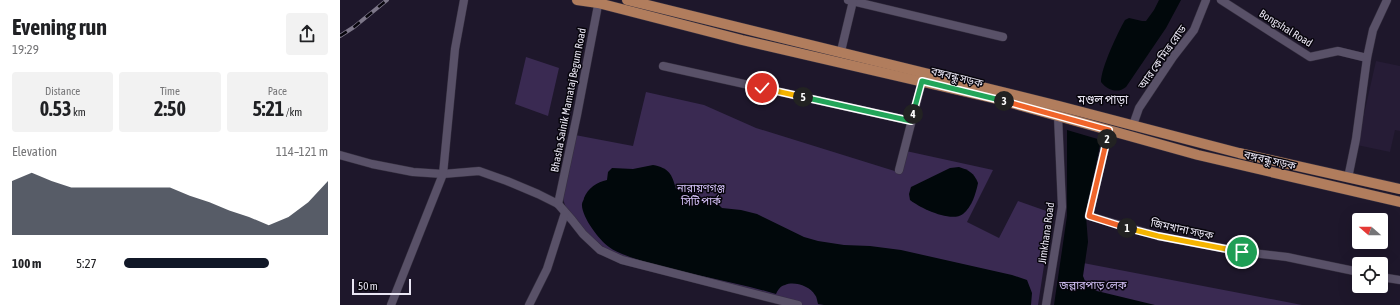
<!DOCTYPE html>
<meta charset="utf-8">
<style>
:root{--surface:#fff;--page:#f2f2f2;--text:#202124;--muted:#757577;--accent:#111827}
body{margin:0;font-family:"Asap Condensed","Noto Sans Bengali",sans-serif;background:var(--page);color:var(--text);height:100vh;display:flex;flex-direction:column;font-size:15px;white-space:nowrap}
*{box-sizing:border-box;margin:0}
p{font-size:13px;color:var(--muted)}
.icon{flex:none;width:22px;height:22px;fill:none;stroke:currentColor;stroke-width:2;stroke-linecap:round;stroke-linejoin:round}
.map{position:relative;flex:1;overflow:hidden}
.side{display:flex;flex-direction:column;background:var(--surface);width:340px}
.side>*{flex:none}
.needle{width:26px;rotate:290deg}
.buttons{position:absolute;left:1012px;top:213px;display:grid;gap:8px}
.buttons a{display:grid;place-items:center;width:36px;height:36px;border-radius:4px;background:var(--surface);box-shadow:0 4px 16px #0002;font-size:20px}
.scale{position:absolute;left:12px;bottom:10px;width:59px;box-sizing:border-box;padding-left:4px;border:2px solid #e9e5f3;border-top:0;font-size:11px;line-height:14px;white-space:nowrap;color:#e9e5f3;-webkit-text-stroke:3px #07050c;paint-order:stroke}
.pin{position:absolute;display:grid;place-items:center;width:34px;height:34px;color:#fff;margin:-17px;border:2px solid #fff;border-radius:50%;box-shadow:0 1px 4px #0007}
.km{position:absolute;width:20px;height:20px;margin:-10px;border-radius:50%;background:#222;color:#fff;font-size:11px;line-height:20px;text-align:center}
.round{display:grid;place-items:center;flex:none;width:42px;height:42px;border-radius:4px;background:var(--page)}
.summary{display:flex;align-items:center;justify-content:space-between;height:68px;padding:0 12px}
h1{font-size:22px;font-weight:700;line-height:30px}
.figures{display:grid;grid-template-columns:repeat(3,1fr);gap:6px;height:68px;padding:4px 12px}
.figures div{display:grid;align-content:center;border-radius:4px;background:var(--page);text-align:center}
.figures b{font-size:20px;font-weight:700}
.figures small{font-size:11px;font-weight:400}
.figures p{font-size:11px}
.chart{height:112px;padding:8px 12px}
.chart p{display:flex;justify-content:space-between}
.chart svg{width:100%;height:72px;margin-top:4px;fill:var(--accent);opacity:.7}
ul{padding:0 12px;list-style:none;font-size:13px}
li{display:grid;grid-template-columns:64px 48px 1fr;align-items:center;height:30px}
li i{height:10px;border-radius:5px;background:var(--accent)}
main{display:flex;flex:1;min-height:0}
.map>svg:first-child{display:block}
.built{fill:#261c36}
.green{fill:#3a2a52}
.water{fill:#01080b}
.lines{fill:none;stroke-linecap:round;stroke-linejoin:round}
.minor-casing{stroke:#363040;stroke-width:9}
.major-casing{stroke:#363040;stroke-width:11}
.minor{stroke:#595168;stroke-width:8}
.major{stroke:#b17d5d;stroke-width:10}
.rail-casing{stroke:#7d7789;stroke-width:4}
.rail{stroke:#07050c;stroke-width:2.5;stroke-dasharray:8;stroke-linecap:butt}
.split-1-casing{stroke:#fff;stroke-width:8}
.split-2-casing{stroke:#fff;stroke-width:8}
.split-3-casing{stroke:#fff;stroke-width:8}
.split-4-casing{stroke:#fff;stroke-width:8}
.split-5-casing{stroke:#fff;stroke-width:8}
.split-6-casing{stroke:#fff;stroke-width:8}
.split-1{stroke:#f5b400;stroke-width:5}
.split-2{stroke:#f0652b;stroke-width:5}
.split-3{stroke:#f0652b;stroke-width:5}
.split-4{stroke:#22a559;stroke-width:5}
.split-5{stroke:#22a559;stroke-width:5}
.split-6{stroke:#f5b400;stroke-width:5}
.labels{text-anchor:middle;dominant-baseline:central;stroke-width:3;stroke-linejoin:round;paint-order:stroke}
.street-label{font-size:11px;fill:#e9e5f3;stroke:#07050c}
.park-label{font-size:11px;fill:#d5c2f8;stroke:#07050c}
.neighbourhood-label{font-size:12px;fill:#e9e5f3;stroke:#07050c}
</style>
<main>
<section class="side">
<div class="summary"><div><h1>Evening run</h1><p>19:29</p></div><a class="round"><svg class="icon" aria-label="share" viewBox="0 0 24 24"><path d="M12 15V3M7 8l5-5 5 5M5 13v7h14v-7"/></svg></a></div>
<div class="figures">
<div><p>Distance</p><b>0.53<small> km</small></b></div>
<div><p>Time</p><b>2:50</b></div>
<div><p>Pace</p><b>5:21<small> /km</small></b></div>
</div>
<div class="chart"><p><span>Elevation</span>114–121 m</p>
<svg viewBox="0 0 160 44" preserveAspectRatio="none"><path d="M0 44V11L10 6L20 11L30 15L40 15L50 15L60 15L70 15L80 15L90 20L100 24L110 29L120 33L130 38L140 33L150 24L160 11V44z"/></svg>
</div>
<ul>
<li><b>100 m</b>5:27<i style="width:71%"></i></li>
</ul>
</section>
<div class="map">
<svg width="1060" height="305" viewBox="0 0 1060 305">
<rect width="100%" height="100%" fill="#1e172b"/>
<polygon class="built" points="1036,61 1060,66 1060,131 1055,130 1050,152 1017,145"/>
<g class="green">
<polygon points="186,57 219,68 208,116 175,104"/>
<polygon points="306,92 364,105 416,128 561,173 566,151 653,170 627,222 659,238 678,201 712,213 698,305 461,305 303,264 266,249 250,236 226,208 223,199 235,135 293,146"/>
<polygon points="738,262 962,305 730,305"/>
</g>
<g class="water">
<path d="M819 0H841L826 28 786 87C778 94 767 90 761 82 761 68 778 32 785 20L789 18 802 21H806L814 10Z"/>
<polygon points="727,130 761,140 746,216 748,242 743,276 747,286 757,291 815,305 714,305 727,216"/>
<path d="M313 165C329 168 332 174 336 189L377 203 382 208 401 210 417 214 464 237 478 241 504 245 530 246 561 250 672 275 687 280 692 293 691 305H484L478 304C477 301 477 297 475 295 470 286 454 281 445 285 440 286 438 290 436 294 395 282 353 275 311 264 300 260 278 254 269 247 259 240 241 216 242 204 242 202 244 200 244 198 248 188 257 182 267 180L268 172 272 168 293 169Z"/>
<path d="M619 167C629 170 634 173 638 183 636 193 632 207 623 214 611 223 580 208 570 200L569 194 571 187 610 168Z"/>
</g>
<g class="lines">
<defs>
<g id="minor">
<polyline points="508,0 663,37"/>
<polyline points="881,0 970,57 998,51 1027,58"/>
<polyline points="501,51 513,1"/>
<polyline points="323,66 571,121"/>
<polyline points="793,125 799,108 833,57 854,30 866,0"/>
<polyline points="769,130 749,216 818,236 903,252 947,257 1019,272"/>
<polyline points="0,155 32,164 73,172 103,174 139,171 167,181 198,194 218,204 232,220 243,234 260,250 282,260 458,305"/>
<polyline points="559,170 582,81"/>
<polyline points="1008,178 1016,139 1027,58 1033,30 1047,0"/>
<polyline points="218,204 237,115 259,0"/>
<polyline points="1041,277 1060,280"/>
<polyline points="51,305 103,174 115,49 124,0"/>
<polyline points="189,305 207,269 225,213"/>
<polyline points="706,305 722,207 718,116"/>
</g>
<g id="major">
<polyline points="237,0 258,3 402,40 661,100 858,155 1060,202"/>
<polyline points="287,0 719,106 899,153 1060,189"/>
</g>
</defs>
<use href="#minor" class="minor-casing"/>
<use href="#major" class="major-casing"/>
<use href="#minor" class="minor"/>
<use href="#major" class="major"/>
<defs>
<polyline id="rail" points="0,36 14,27 47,0"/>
</defs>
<use href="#rail" class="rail-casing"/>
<use href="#rail" class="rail"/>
</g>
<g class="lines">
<defs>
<polyline id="split-1" points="787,228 818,236 902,252"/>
<polyline id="split-2" points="767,139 749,216 787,228"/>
<polyline id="split-3" points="664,101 769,130 767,139"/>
<polyline id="split-4" points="573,114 582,81 664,101"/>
<polyline id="split-5" points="463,97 571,121 573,114"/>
<polyline id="split-6" points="422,88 463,97"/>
</defs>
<use href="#split-1" class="split-1-casing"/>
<use href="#split-2" class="split-2-casing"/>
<use href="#split-3" class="split-3-casing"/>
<use href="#split-4" class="split-4-casing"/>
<use href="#split-5" class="split-5-casing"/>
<use href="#split-6" class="split-6-casing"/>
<use href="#split-1" class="split-1"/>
<use href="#split-2" class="split-2"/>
<use href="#split-3" class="split-3"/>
<use href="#split-4" class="split-4"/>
<use href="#split-5" class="split-5"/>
<use href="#split-6" class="split-6"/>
</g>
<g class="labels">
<g class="street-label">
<text transform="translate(946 28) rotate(32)">Bongshal Road</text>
<text transform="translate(822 57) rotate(-55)">আর কে মিত্র রোড</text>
<text transform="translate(617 77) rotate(14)">বঙ্গবন্ধু সড়ক</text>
<text transform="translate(228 100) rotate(-79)">Bhasha Sainik Mamataj Begum Road</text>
<text transform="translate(930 160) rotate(13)">বঙ্গবন্ধু সড়ক</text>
<text transform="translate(842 229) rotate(12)">জিমখানা সড়ক</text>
<text transform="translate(706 233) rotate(-82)">Jimkhana Road</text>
</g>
<g class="park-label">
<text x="361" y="188">নারায়ণগঞ্জ<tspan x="361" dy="13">সিটি পার্ক</tspan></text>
<text x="753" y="285">জল্লারপাড় লেক</text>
</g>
<g class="neighbourhood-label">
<text x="763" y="100">মণ্ডল পাড়া</text>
</g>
</g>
</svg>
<div class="buttons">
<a><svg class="needle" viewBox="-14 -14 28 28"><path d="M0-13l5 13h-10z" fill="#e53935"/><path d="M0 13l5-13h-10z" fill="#757577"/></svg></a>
<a><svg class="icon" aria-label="locate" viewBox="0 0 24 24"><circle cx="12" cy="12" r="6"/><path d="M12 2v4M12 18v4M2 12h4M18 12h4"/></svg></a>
</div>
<div class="scale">50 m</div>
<div class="pin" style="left:902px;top:252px;background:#1e9e55"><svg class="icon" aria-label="arrive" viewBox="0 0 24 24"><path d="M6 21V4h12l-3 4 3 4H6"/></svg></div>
<div class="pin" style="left:422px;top:88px;background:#d93025"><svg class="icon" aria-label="check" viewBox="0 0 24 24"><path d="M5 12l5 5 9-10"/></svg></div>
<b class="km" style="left:787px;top:228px">1</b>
<b class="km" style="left:767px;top:139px">2</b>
<b class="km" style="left:664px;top:101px">3</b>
<b class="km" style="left:573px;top:114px">4</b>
<b class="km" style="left:463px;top:97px">5</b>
</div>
</main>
